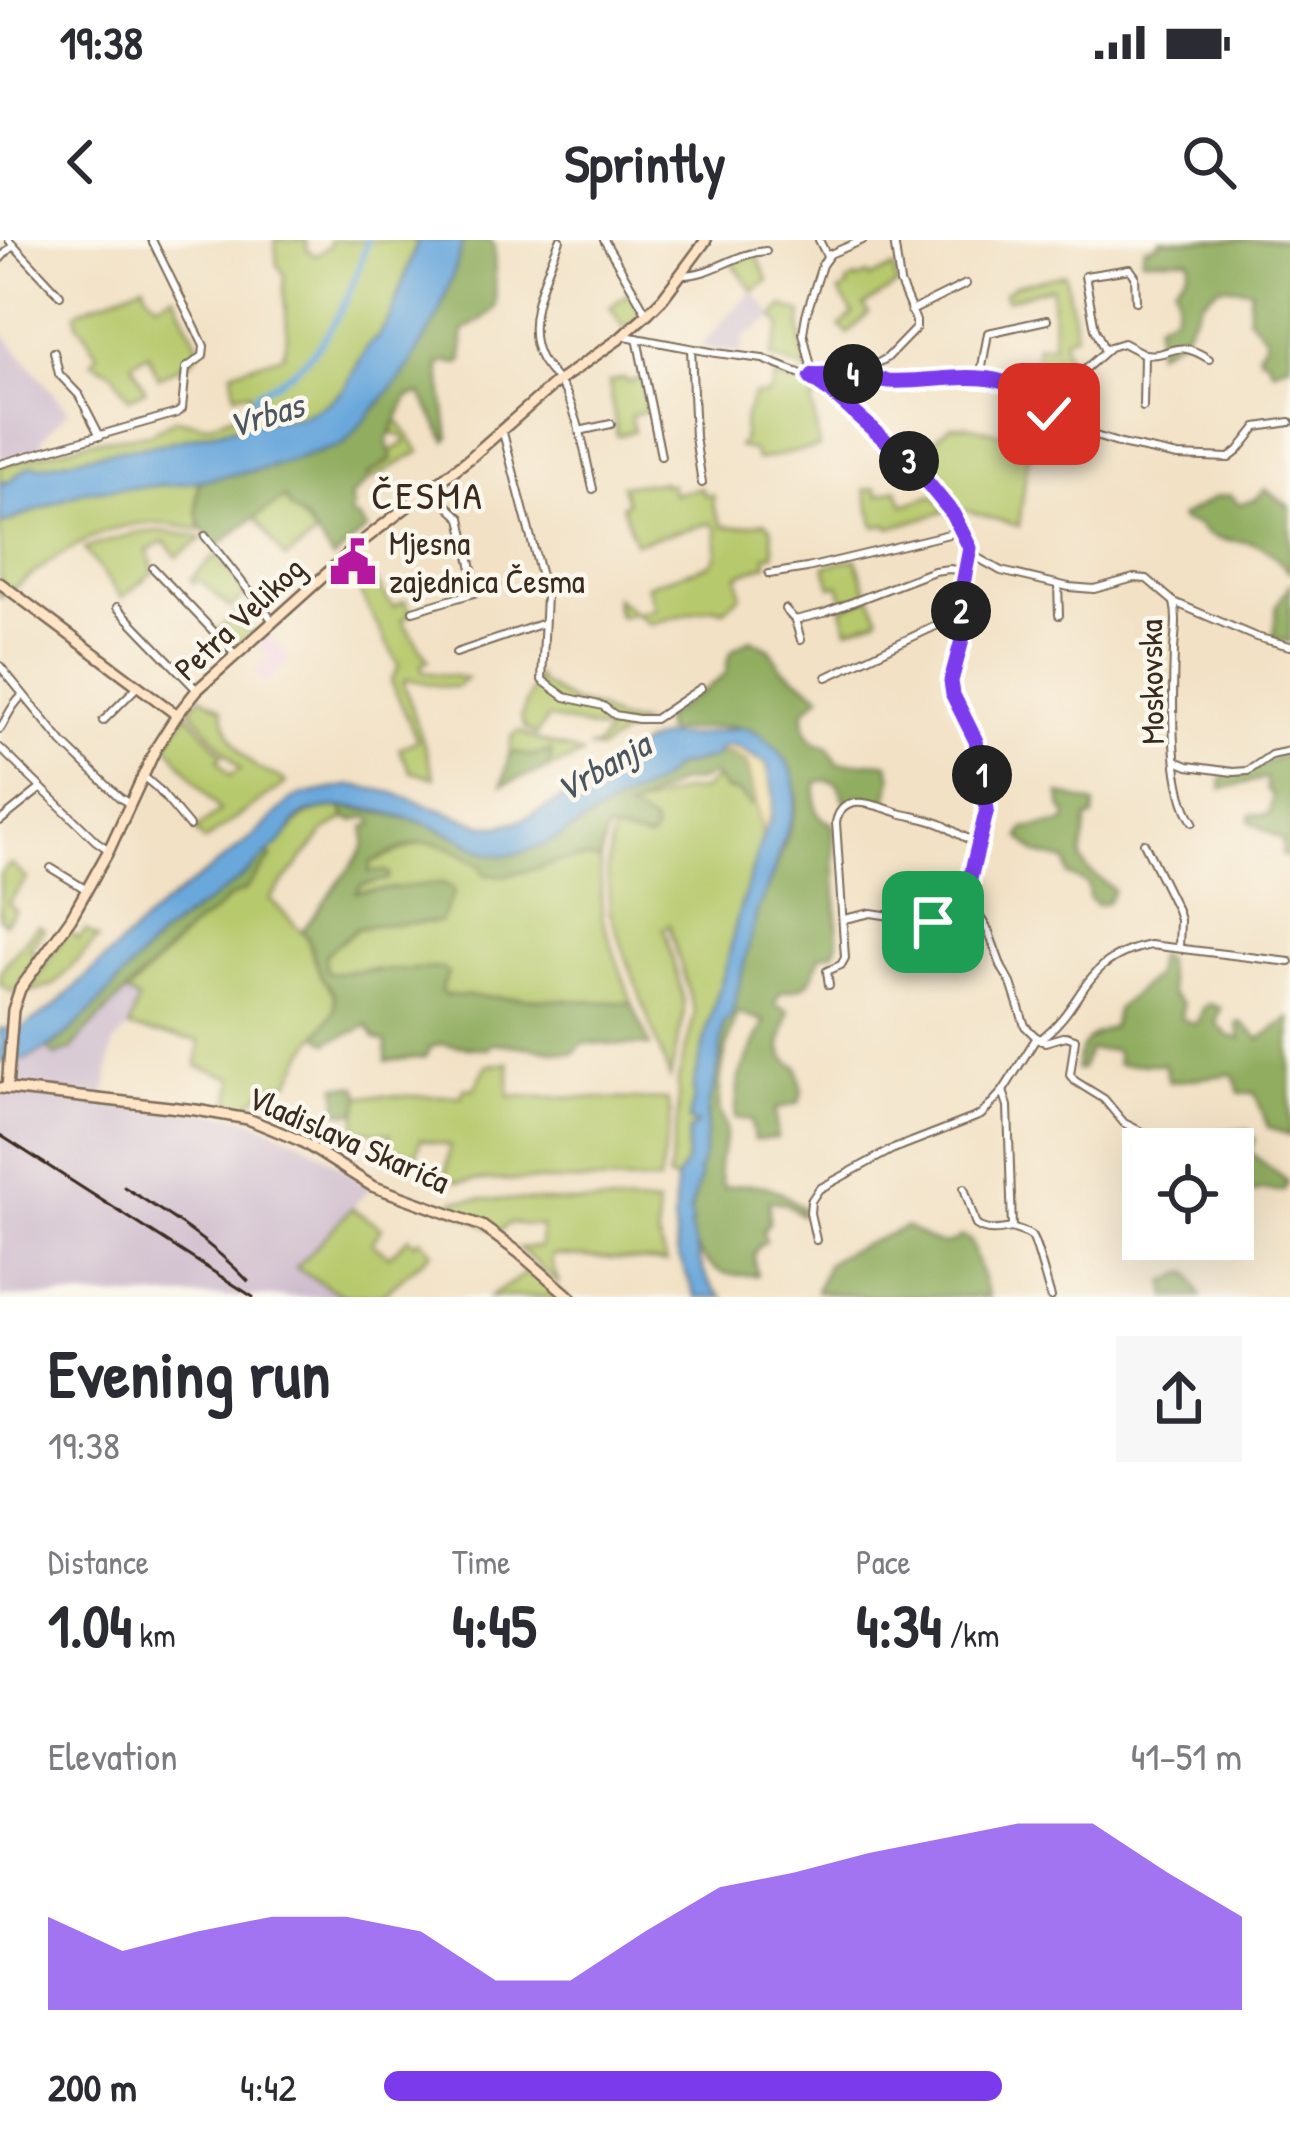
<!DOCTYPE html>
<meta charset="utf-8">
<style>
:root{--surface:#fff;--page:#f7f7f7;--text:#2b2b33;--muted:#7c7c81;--accent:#7c3aed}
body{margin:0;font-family:"Patrick Hand",sans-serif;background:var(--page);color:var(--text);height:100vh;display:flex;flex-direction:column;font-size:45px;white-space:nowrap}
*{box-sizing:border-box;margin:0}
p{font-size:39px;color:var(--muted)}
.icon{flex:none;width:66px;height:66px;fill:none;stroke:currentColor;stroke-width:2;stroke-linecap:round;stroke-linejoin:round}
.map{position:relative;height:1057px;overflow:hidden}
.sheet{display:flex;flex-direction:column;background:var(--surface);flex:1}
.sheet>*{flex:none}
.buttons{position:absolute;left:1122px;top:888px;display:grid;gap:24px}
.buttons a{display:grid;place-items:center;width:132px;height:132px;border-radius:0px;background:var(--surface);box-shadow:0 12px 48px #0002;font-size:60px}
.pin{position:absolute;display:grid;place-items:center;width:102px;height:102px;color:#fff;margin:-51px;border-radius:24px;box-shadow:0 6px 18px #0006}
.km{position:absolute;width:60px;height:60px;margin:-30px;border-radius:50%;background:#222;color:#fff;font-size:33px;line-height:60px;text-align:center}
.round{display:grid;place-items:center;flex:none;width:126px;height:126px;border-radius:0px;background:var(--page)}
.head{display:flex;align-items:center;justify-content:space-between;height:204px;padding:0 48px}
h1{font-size:66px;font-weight:800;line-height:90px}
.metrics{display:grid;grid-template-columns:repeat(3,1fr);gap:18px;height:204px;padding:12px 48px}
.metrics div{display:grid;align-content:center}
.metrics b{font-size:60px;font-weight:800}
.metrics small{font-size:33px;font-weight:400}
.metrics p{font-size:33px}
.chart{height:336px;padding:24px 48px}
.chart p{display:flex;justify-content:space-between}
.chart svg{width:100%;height:216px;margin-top:12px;fill:var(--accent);opacity:.7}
ul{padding:0 48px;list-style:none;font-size:39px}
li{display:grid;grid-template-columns:192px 144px 1fr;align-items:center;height:90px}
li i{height:30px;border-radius:15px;background:var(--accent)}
.status{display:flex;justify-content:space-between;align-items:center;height:84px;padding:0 60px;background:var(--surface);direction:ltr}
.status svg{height:33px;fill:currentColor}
header{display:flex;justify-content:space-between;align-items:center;height:156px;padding:0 48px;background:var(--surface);font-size:54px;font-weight:800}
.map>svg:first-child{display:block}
.built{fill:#f3cfdf}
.industrial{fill:#cfbdce}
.green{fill:#b7c96d;stroke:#797a46;stroke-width:3}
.forest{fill:#91ad60;stroke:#666c3f;stroke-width:3}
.sand{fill:#eeda9e;stroke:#94825e;stroke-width:3}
.water{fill:#6aa8dc;stroke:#52697d;stroke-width:3}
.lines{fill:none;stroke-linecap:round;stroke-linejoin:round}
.canal{stroke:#6aa8dc;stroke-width:6}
.street-casing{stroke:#7b6a58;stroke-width:10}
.secondary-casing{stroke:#7b6a58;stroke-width:14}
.street{stroke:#fff;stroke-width:6}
.secondary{stroke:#ffe4c6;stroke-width:9}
.rail{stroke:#3b2a1e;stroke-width:3}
.route-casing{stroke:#fff;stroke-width:24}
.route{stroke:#7c3aed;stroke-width:15}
.labels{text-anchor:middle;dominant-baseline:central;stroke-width:9;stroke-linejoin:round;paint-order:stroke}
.poi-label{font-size:33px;fill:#3b2a1e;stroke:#fbf7ec;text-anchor:start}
.street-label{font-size:33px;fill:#3b2a1e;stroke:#fbf7ec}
.water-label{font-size:36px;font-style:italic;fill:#4b5660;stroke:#fbf7ec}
.quarter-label{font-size:39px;letter-spacing:3px;fill:#3b2a1e;stroke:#fbf7ec}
</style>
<div class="status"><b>19:38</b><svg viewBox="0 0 49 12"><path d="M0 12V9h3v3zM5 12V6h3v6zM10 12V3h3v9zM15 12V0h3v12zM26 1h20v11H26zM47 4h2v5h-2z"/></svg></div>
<header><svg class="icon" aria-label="back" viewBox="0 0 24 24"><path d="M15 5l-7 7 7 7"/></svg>Sprintly<svg class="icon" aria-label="search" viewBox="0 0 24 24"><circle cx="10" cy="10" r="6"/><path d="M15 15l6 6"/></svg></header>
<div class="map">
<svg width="1290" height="1057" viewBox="0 0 1290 1057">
<rect width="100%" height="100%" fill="#fbf7ec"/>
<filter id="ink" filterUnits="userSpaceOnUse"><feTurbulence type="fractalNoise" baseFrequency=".00833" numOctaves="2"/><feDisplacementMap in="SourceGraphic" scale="24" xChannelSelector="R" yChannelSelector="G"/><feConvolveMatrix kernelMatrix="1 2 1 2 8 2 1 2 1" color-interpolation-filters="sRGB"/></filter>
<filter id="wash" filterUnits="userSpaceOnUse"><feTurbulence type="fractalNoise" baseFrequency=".004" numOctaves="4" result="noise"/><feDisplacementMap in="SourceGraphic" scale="48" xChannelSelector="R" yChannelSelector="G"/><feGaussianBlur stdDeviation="2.7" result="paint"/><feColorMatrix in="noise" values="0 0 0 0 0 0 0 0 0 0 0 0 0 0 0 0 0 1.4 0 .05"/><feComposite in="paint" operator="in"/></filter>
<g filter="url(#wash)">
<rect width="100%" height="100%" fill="#f2e1c4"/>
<polygon class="built" points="269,391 289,421 265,444 254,431 268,418 257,401"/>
<g class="industrial">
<polygon points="753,51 774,77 751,93 744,94 742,112 701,108 724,80"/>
<polygon points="0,89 68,171 42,199 43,208 0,220"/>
<polygon points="127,753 139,760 129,788 113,804 105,857 15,845 12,840 13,823 47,807 55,816 85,793"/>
<polygon points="0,848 242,877 301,901 372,946 297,1027 345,1057 0,1057"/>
</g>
<g class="green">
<path d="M275 0H306L307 10 315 16 330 6 329 0H418L390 77 377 98 369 104 344 149 327 164 297 178 267 180 162 204 101 213 42 226 35 225 7 243 0 241V226L90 201 150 194 175 179 207 185 254 168 249 152 235 154 232 131 283 115C293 89 281 62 284 34L277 24Z"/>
<polygon points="756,14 768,41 753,51 732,22"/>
<polygon points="894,28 897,45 864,66 869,73 848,94 840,86 853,74 839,52 848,47 847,43 856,38 857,40 868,35 870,38"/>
<polygon points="1065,34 1076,94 1063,99 1070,137 1052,153 1053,130 1036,128 1037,105 1053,105 1052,47 1006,60 1004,53 1016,45"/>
<path d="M144 44 147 53 157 63 174 55 200 109 193 120 158 138 148 114 132 123 145 150 129 158 113 133 92 121 98 114C89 103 87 92 77 83L76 72Z"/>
<polygon points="631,51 643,72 625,89 610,67"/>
<polygon points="783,66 802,73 800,87 806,131 771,117 781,85 774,77"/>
<polygon points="775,137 791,143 797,137 815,144 818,158 812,162 819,207 757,220 753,210 738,207 743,200 745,176 754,155 765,156 772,150"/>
<polygon points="625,138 627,142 643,138 647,170 631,176 634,191 617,196 609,142"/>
<polygon points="397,179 420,212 368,241 367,236 392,219 392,211 406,202 402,196 392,194"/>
<polygon points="951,186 971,186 1001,194 1038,193 1027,224 1019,286 954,267 922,228 939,195"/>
<path d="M199 240 197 261 200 290C188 288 175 285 162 284 98 279 49 323 0 358V285L85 251Z"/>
<polygon points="663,242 664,245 671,244 673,254 701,248 705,256 713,255 714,268 723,286 738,287 765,282 771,287 774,314 766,316 767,324 738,335 741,355 724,370 713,367 650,384 635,373 619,377 615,357 635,373 655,369 647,345 711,324 717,314 717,289 711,283 635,303 622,265 627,263 622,245"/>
<polygon points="876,248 878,255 897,249 904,265 933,255 947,271 890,288 888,284 875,287 865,250"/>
<path d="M285 258C293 273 307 282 316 296L285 319 255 277Z"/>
<polygon points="160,291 196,296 202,299 177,317 165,301 147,311 152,323 150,325 154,331 122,358 84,309 135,293"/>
<polygon points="216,315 246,355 230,368 199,339 194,343 191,339"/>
<polygon points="856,319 868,354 845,362 839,345 831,347 825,326"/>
<path d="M370 333 393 367 405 361 411 373 402 380 429 421 421 423 423 432 467 438 457 447C437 449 422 439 405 440L404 444 435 538 411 532 399 509 417 500 391 441 399 426 356 345Z"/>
<polygon points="871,357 879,376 877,379 848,389 842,368"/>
<polygon points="236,374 253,393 233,408 217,390"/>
<polygon points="537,436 541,443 574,463 597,468 616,480 641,483 599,510 588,508 597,506 608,492 548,478 536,495 524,487 521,477"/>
<path d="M201 456 222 469C225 490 240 517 259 529 270 536 277 533 286 543L204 601 195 590 220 571 167 505 187 473 223 515 218 519 230 536 240 529 190 469Z"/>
<path d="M519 491C538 504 562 504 582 515L547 529 551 520V511L530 516 515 512 509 515 512 496Z"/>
<path d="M716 537 726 550 738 552 750 565 755 562 763 595 762 604 736 682 728 720 708 786 693 850 696 855C693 865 688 875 697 884L689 890 686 923 676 940 668 938 678 874V840L695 773 669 685 664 688 684 761V774L670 838 610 673 607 627 613 591 649 600 652 583 627 570 682 551 703 550Z"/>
<path d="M342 568 345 578 324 592 270 659 306 696 321 737 334 753 336 762 334 772 304 813 290 842 266 848 245 869H228L234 838 197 826 200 801 129 788 138 760 127 753 195 685 212 674 229 658 245 650 272 617 269 612C296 588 300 566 342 568Z"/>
<polygon points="426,601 449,607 481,626 509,634 563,619 586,617 600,620 602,677 632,763 444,755 441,751 375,729 330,733 326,729 325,715 356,689 374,685 443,643 356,653 369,633 371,622"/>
<polygon points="11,624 27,639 8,663 15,670 5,683 0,679 0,634"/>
<polygon points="38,685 44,689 30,709 38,716 14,753 0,745 0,731"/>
<polygon points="68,690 79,699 86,690 98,699 54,745 29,752"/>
<polygon points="509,823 509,856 667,860 671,875 659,942 477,940 460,942 445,938 450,906 421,899 416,916 390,907 390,893 356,890 357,872 361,856 462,856 464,848 474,849 487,825"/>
<polygon points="481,959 657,965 658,996 666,1022 553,1015 551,1021 559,1044 519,1008 540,1007 541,986 510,983 498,992 453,969 455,960"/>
<polygon points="352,968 382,988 372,1003 389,1016 409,997 415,1003 421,999 432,1012 380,1057 345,1057 296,1028"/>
<polygon points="532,1029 566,1057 490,1057"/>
</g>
<g class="forest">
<path d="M463 0H491L494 7 496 67 483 79 463 91V121L460 124 447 122 439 125 449 197 446 201 421 154 408 157 387 201 392 219 367 235 368 241 350 258 353 267 350 275 359 279 367 289 333 319 306 280 291 269 285 258 255 277 217 306C193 283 196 272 199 241L263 229 343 205 459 17Z"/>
<path d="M1160 0H1290V123L1273 130 1266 118 1260 117 1258 113 1265 102V95L1248 77 1251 49 1223 46 1217 48 1203 60 1181 98 1156 112 1157 83 1175 73 1178 56 1175 45C1182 38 1192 29 1190 19H1142L1144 8 1158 4Z"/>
<path d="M1265 249 1290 267V332C1281 324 1272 311 1261 306 1240 296 1212 307 1198 285L1182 281 1180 278 1215 257 1231 255 1239 264 1256 259Z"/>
<polygon points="1290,344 1290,402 1273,398 1277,365"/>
<path d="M751 399 770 409 781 427 821 455 804 471C803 489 808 504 828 507L838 523C855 525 871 519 888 524L892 537 887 561 864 557 845 561 837 543 827 540 816 542C816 563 810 575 833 584L838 701 834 712 820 716C811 742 810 749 781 752L774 764 789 771C786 794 768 815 798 827L802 851 799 863 776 869 777 898 754 900 751 880 735 878 739 837 765 781 738 773C727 801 719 835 719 866 719 877 726 881 726 892 724 920 713 917 723 947 761 942 772 943 802 968L801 975 786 964 769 960V983L763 991 765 1002C750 1011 753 1019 757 1035 748 1035 737 1036 728 1034 704 1028 686 998 690 974 692 962 697 949 700 937L698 932 704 914 709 862C717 843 721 804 724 782L731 777 758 668C768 651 799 573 797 554 796 536 767 494 749 489 723 481 691 492 665 492L663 479 720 439 727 432C726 411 734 408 751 399Z"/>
<polygon points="551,511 551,520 547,529 502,545 509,515 515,512 530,516"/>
<path d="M718 512 733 515 747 523 755 562 751 565 738 552 726 550 712 534 697 541 680 542 628 570 653 583 655 591 650 600 607 590 600 620C557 612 522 642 484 634L481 626C429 593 425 598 371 622L369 633 385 631 389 634 388 639 361 645 357 652 442 643 451 647 454 652 440 682 374 685 356 689 325 715 326 729 330 733 440 728 448 733 441 751 444 755 632 763 650 806 583 803 573 813C546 811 520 805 493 803L488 809 440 804 430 808 425 817 386 821V802L376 799 367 785C354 795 341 794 328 803L318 795 334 772 335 762 334 753 321 737 307 696 302 691 360 614 365 604V587L373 584 372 580 366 577 354 581 345 578 342 568C382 571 423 579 459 598 472 605 485 615 501 615 535 616 583 583 611 566 631 554 659 548 673 527L713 518Z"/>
<path d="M1285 515 1290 516V618L1282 615 1283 601 1250 581 1251 574 1269 575 1273 555 1267 551 1266 538 1222 549 1221 540 1226 535C1260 535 1258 521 1285 515Z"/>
<polygon points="1060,554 1095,564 1094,577 1087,579 1081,619 1088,630 1114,650 1107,663 1097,665 1089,659 1088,644 1068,635 1066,621 1037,614 1020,597 1025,589 1065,583 1067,574 1062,569"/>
<polygon points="269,612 272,617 245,650 229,658 212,674 194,685 85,793 71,810 55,816 47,807 55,805 78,785 162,695 247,633"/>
<path d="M1157 716 1164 718 1171 754 1183 764 1181 778 1194 784 1198 783 1203 768 1209 764 1221 768 1216 782 1229 796 1241 799 1237 784 1240 782 1260 799 1290 778V896L1268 887 1255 853H1240L1233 834 1169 842 1164 824H1117V813L1113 810H1089L1081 830H1076C1078 805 1089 795 1112 787L1117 769 1154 736Z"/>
<polygon points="337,846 357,846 361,856 357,872 339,872"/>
<path d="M1248 890 1255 899 1250 911C1261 924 1276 929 1287 942L1284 951 1261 950 1244 956 1234 955 1233 909H1171L1172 906 1187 905 1212 892Z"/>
<path d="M906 987C925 996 942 1014 961 996L970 1000 989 1057H864L816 1051 828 1023 844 1013Z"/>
<polygon points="1184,1033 1190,1033 1201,1057 1167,1057 1165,1042"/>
</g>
<path class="sand" d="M725 505C738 506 742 510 752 516 760 520 764 518 769 527 781 546 772 577 763 595L747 523 733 515 718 512Z"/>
<g class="water">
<path d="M418 0H463L459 17 437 79 402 137 343 205 263 229 175 245 85 251 0 285V241L7 243C18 235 27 222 42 226L101 213 162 204 267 180 297 178 327 164 344 149 369 104 377 98 390 78Z"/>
<path d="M742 487C756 491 765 497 775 507 810 542 793 573 779 614 773 633 768 651 758 668L731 778 724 782C721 806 718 842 709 862L704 914 698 932 700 937 690 972 693 983 690 987C698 1012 701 1040 723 1057H696L677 1012 674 984 676 940 686 922 689 890 697 884 689 881C689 870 697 859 693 850L708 786 728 720 736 682 763 595 771 579 774 557 767 524 733 505 721 508 713 518 673 527C659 547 633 554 612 565 580 584 544 612 506 615 487 617 471 604 455 596 416 578 347 556 305 574 294 579 290 593 282 601 271 611 259 622 248 632 221 657 187 672 160 697 120 735 60 826 0 823V789H21L55 766 161 667 254 596 291 560 302 555 352 545 394 553 482 585 500 586 519 581 550 566 606 531 644 503 663 496H690Z"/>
</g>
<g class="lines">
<path class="canal" d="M249 183 256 153C264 149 274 145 282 139 328 109 354 52 367 0"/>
</g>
</g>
<g filter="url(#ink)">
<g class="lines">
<defs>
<g id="street">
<polyline points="9,0 60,55"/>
<path d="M560 0C547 33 521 84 541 119 549 133 562 142 568 157 581 186 586 219 593 249"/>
<polyline points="604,0 647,74"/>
<polyline points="819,0 827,16"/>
<polyline points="0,19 13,5"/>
<path d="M680 35C712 36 734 13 766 11"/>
<polyline points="911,71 966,44"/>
<polyline points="625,96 716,113 763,119 811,138 831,152 913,225 953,274 966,294 970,308 963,344 962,400 951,441 953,455 976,501 987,570 970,639 970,661 988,690 1002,728 1011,743 1025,786 1039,800 1045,802 1066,796 1075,799 1070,835 1075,841 1104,859 1124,883 1150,896 1159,909"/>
<polyline points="637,98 661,216"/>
<polyline points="691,109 695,197 702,243"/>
<polyline points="1105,111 1095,89 1085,36 1130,29 1135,36 1136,61"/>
<polyline points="54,112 59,134 79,155 100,196"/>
<path d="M1144 114C1174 118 1172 96 1209 119"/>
<polyline points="859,134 887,118 916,88 916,81 900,43 894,0"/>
<polyline points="813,135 859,134 892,141 962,136 1008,143 1030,154 1054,178 1070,188 1121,204 1178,216 1229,218 1238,211 1257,187 1290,182"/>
<polyline points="813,135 803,93 806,75 822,25 830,14 863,0"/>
<polyline points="980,138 988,93 1047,80"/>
<polyline points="1040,163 1062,150 1110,107 1123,103 1144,114 1143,167"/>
<polyline points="502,189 546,355 542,440 565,457 603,466 615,475 638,479 655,479 701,448"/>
<polyline points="579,191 611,184"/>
<polyline points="0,224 177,173 182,169 186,128 203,116 204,106 152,0"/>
<polyline points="205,296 273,381"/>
<polyline points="970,308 978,318 1001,331 1069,347 1094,349 1134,338 1147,339 1174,362 1256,397 1290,406"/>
<polyline points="153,328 236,415"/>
<polyline points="769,334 807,328 949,294 962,287"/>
<polyline points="1058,345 1059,375"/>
<polyline points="477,352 497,344"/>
<path d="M1174 362C1178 379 1175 393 1174 410 1173 454 1168 546 1193 582"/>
<polyline points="117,367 197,450"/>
<polyline points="785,369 795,380 801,400"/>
<polyline points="413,371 477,352 461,278 429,249"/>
<polyline points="795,380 824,373 934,331 949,329 965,331"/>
<polyline points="456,413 544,383"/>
<polyline points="0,426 63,503 119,557 131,565"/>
<polyline points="827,437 959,375"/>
<polyline points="103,481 138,446"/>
<path d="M0 489C8 476 11 466 22 456"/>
<polyline points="0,508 96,601 109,610"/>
<polyline points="1176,521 1188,526 1233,532 1248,531 1271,515 1290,511"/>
<polyline points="143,536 158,549 189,586"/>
<polyline points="0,581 40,549"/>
<polyline points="1144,603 1177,670 1180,680 1179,708"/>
<polyline points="51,628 87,650"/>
<polyline points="844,679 871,673 930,682 970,661"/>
<path d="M829 745 827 731 841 725 845 718 836 582C843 550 878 566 899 573 914 577 931 579 945 586 957 593 965 599 979 603"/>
<path d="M1039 800C1088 764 1078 720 1150 705L1290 722"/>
<path d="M1003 851 1008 866 1012 988C1018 991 1026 992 1031 996 1036 1000 1047 1046 1051 1057"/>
<path d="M964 948 976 985C987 993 1000 990 1012 988"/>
<polyline points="816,1000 810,973 811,961 819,949 891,910 981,875 1003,851 1037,797"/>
</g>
<g id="secondary">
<polyline points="0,343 177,475"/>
<polyline points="0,848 196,870 248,879 301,901 372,946 482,986 518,1012 570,1057"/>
<polyline points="7,849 13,770 20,749 71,678 109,610 156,508 177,475 197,450 364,300 470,218 553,145 619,99 647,74 663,58 706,0"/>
</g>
</defs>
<use href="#street" class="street-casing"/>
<use href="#secondary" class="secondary-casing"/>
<use href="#street" class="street"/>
<use href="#secondary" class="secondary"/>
<g class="rail">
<polyline points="0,895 253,1057"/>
<path d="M124 947C169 975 211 1002 248 1041"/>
</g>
</g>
</g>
<g class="lines" filter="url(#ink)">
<defs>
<path id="route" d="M933 682 970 661V639L987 569 976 501 953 455 951 441 962 400 963 344 970 308 953 274 913 225 831 152 811 138 813 135C829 134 846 132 861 135 870 136 879 140 889 141 949 144 1004 118 1049 174"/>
</defs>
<use href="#route" class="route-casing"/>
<use href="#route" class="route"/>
</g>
<defs>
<symbol id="civic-bare" viewBox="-9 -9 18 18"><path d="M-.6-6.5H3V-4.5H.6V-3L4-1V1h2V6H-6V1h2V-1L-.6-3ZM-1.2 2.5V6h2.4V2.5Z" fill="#b5179e" stroke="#fbf7ec" stroke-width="2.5" paint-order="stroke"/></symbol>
</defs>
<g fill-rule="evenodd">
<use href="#civic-bare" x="320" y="289" width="66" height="66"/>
</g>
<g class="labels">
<g class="poi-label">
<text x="389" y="303">Mjesna<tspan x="389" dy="38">zajednica Česma</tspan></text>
</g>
<g class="street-label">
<text transform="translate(239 378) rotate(-43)">Petra Velikog</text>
<text transform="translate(1151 442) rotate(-91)">Moskovska</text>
<text transform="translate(349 899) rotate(24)">Vladislava Skarića</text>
</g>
<g class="water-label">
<text transform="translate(265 174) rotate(-17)">Vrbas</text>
<text transform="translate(602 526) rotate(-30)">Vrbanja</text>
</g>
<g class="quarter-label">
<text x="428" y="254">ČESMA</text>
</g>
</g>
</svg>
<div class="buttons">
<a><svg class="icon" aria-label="locate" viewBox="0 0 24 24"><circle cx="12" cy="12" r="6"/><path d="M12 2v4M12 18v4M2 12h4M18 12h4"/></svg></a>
</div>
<div class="pin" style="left:933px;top:682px;background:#1e9e55"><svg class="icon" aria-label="arrive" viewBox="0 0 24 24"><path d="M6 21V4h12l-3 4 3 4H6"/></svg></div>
<div class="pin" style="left:1049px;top:174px;background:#d93025"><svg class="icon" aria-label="check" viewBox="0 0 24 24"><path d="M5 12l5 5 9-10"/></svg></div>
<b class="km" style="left:982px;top:535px">1</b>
<b class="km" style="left:961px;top:371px">2</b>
<b class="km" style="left:909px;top:221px">3</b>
<b class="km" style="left:853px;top:134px">4</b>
</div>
<section class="sheet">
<div class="head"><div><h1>Evening run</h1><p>19:38</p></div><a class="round"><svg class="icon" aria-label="share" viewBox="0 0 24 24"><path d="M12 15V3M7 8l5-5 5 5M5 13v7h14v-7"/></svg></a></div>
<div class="metrics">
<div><p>Distance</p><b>1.04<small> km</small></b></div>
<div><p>Time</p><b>4:45</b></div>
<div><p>Pace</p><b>4:34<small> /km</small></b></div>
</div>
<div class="chart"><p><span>Elevation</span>41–51 m</p>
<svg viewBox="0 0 160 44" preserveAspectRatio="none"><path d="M0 44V25L10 32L20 28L30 25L40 25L50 28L60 38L70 38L80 28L90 19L100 16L110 12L120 9L130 6L140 6L150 16L160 25V44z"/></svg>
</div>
<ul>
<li><b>200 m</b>4:42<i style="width:72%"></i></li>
</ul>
</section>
